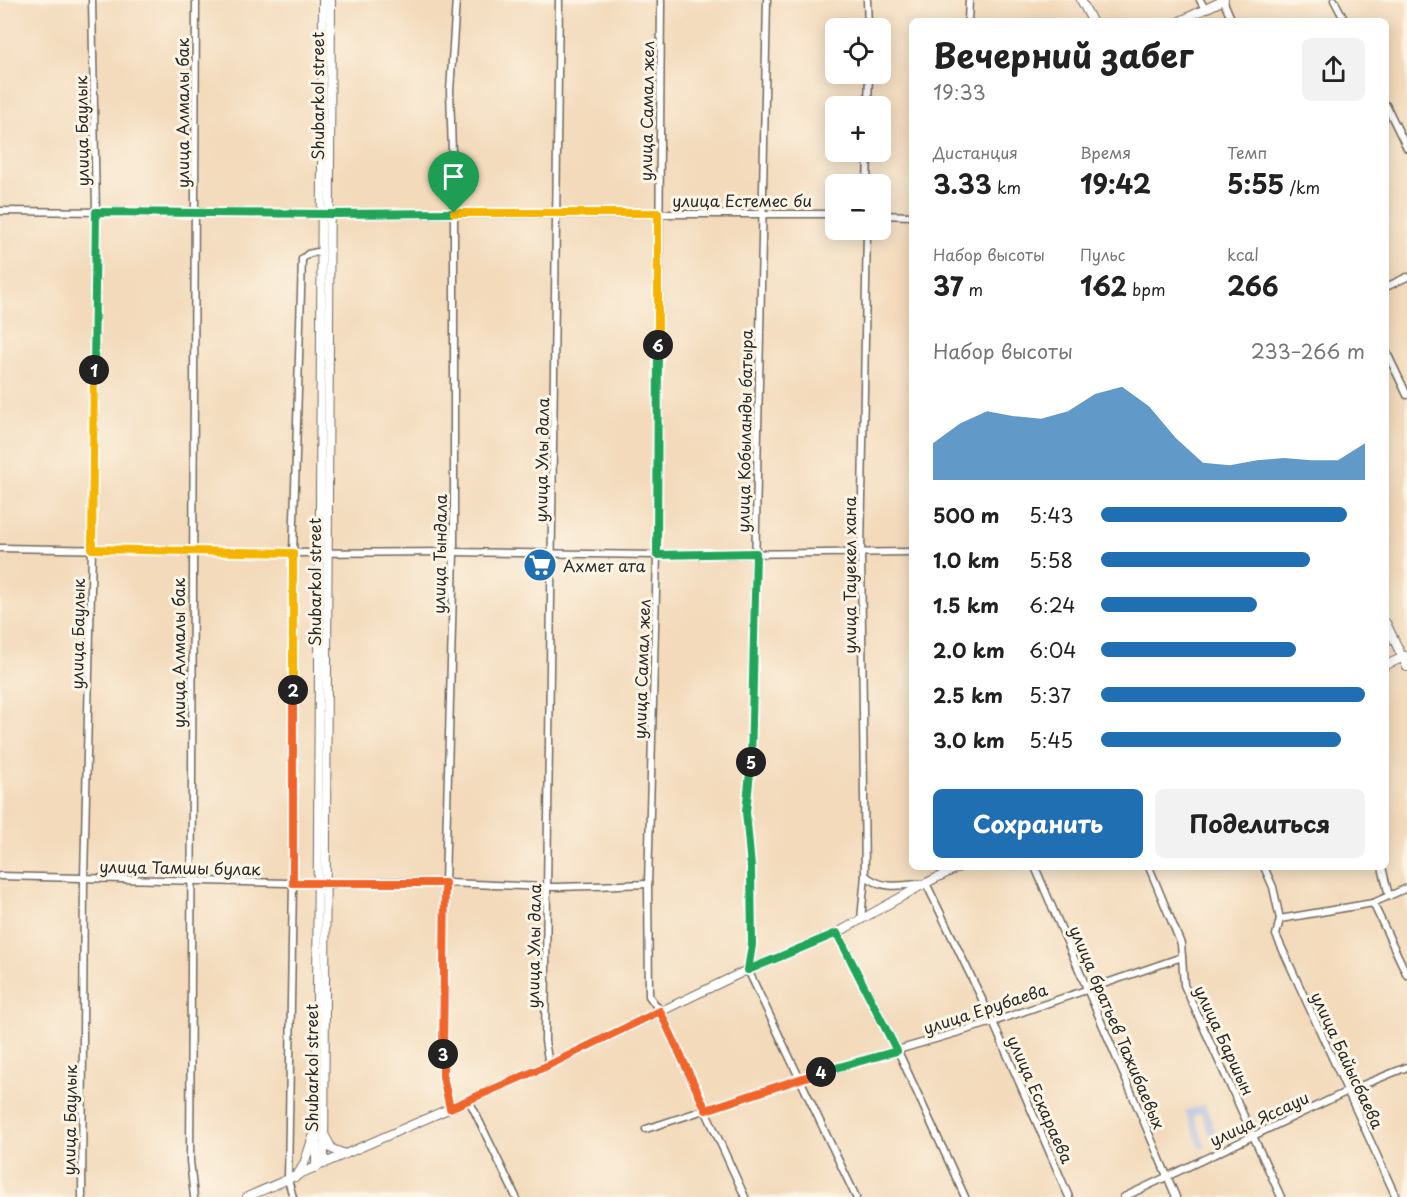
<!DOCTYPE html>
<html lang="ru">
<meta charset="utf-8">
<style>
:root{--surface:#fff;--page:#f2f2f2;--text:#222;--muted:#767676;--accent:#1f6fb2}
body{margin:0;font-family:"Playpen Sans",sans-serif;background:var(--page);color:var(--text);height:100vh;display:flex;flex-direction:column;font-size:22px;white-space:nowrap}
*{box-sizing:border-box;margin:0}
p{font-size:20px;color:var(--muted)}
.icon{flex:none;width:33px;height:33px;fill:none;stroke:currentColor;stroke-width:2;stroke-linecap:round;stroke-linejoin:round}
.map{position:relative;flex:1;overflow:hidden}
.details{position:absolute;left:909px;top:18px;width:480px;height:852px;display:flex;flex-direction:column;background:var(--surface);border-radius:9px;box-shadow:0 3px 15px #0003}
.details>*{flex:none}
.tools{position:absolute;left:825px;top:18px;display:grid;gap:12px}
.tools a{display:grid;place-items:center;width:66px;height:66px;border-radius:9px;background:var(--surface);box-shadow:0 3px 15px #0003;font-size:30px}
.pin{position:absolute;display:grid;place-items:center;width:51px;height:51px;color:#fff;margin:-62px -26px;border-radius:50% 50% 50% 0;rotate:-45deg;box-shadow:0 0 6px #0007}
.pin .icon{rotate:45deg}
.km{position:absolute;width:30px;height:30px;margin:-15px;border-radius:50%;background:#222;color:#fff;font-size:16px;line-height:30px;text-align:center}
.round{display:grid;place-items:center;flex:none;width:63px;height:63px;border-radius:9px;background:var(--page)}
.headline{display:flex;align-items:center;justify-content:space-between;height:102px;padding:0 24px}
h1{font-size:33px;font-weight:700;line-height:45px}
.metrics{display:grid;grid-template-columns:repeat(3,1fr);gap:9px;height:102px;padding:6px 24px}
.metrics div{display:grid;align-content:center}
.metrics b{font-size:26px;font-weight:700}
.metrics small{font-size:16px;font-weight:400}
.metrics p{font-size:16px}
.chart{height:168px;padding:12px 24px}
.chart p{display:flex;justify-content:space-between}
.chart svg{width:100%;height:108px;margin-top:6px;fill:var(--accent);opacity:.7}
.primary-button{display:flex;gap:12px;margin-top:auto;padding:12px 24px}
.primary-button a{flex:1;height:69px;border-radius:9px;background:var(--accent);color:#fff;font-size:24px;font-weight:700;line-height:69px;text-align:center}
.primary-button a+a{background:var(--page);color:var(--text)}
ul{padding:0 24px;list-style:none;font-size:20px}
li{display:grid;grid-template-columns:96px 72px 1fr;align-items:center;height:45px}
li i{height:15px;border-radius:8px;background:var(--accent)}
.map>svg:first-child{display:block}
.industrial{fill:#bbc3de}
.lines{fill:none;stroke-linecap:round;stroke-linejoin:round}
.minor-casing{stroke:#71685d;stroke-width:9}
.tertiary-casing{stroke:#71685d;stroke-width:10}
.minor{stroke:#fff;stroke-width:6}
.tertiary{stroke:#fff;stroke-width:8}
.split-1-casing{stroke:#fff;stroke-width:12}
.split-2-casing{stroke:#fff;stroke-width:12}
.split-3-casing{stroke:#fff;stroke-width:12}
.split-4-casing{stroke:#fff;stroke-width:12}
.split-5-casing{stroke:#fff;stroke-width:12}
.split-6-casing{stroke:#fff;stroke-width:12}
.split-7-casing{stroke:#fff;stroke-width:12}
.split-1{stroke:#22a559;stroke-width:8}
.split-2{stroke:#f5b400;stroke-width:8}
.split-3{stroke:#f0652b;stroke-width:8}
.split-4{stroke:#f0652b;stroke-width:8}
.split-5{stroke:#22a559;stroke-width:8}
.split-6{stroke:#22a559;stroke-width:8}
.split-7{stroke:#f5b400;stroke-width:8}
.labels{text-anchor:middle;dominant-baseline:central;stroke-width:6;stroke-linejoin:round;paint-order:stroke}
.street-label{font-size:16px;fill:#2b2b2b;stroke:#fcf5e5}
.poi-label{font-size:16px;fill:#2b2b2b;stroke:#fcf5e5;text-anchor:start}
</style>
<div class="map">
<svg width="1407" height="1197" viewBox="0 0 1407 1197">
<rect width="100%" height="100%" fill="#fcf5e5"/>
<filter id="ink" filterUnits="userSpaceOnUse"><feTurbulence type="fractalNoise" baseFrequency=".0167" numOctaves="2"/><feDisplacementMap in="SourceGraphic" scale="12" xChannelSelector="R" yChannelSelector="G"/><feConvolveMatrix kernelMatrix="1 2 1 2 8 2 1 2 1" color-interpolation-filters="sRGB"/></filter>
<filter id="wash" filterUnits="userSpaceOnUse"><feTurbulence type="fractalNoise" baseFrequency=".008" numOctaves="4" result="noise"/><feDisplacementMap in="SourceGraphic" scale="24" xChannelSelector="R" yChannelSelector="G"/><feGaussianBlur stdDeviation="1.35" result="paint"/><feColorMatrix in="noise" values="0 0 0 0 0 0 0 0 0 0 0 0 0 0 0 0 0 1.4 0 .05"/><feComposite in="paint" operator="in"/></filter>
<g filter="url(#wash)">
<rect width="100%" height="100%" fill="#f3dabb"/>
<polygon class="industrial" points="1205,1104 1216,1133 1209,1135 1201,1113 1194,1116 1206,1147 1200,1149 1185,1111"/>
</g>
<g filter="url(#ink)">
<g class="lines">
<defs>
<g id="minor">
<polyline points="661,0 657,555 648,884 649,996 660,1011 745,1197"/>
<polyline points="767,0 751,763 746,812 751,867 752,945 748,970 856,1197"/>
<polyline points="867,0 868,28"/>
<polyline points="1200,0 1205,9"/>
<polyline points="1223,0 1232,21"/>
<polyline points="1334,0 1345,21"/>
<polyline points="968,21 969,0"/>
<polyline points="1386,105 1407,148"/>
<polyline points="868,106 869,74"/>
<polyline points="867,184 868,152"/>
<polyline points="0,211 330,214 836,214"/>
<polyline points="880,215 912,216"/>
<polyline points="1386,287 1407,277"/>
<polyline points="1386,351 1407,395"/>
<polyline points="0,548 293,553 454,552 657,555 912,552"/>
<polyline points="1035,867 1176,1197"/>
<polyline points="1264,867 1273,887 1280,919"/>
<polyline points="1382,867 1389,896"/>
<path d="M865 875C882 891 905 885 926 883L993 1022 1069 1197"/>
<path d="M0 876 326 884C399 878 473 885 546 887 580 887 614 885 648 884"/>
<polyline points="1373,903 1407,975"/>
<polyline points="861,920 865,875 861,551 867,230"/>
<polyline points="837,933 898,1051 965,1197"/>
<polyline points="1182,957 1184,985 1281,1197"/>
<polyline points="549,1065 545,1041 559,0"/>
<polyline points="469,1100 516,1197"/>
<polyline points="450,1108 443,1077 445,883 454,552 454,213 450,91 456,0"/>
<polyline points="646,1129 799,1079 993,1022 1182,957 1181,944 1149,867"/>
<polyline points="82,1197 84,878 92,549 96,212 92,0"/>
<polyline points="194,1197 190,1161 196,0"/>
<polyline points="293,1197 288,1180 293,883 293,553 302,259 308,254 322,251"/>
<polyline points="1124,1197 1348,1091 1407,1067"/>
<polyline points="1396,1197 1276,935 1280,919 1373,903 1407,888"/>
</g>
<g id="tertiary">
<polyline points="1081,0 1092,21"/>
<polyline points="1180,21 1224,0"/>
<polyline points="1386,623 1407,667"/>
<polyline points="1386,665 1406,656"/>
<polyline points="325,1136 332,1149 345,1154"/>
<polyline points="324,1164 331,0"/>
<polyline points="316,1168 323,0"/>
<polyline points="296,1177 304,1164 313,1137"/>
<polyline points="247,1197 549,1065 745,971 837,933 926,883 959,867"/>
</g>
</defs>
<use href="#minor" class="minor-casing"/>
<use href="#tertiary" class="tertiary-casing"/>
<use href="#minor" class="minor"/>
<use href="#tertiary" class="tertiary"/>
</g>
</g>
<g class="lines" filter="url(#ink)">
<defs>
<polyline id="split-1" points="94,370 96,212 330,214 454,213"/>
<polyline id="split-2" points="94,370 92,549 293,553 293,690"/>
<polyline id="split-3" points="293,690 293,883 445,883 443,1054"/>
<polyline id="split-4" points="443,1054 443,1077 450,1108 549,1065 660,1011 706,1110 821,1072"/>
<polyline id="split-5" points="751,762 746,812 751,867 752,945 748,970 837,933 897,1051 821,1072"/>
<polyline id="split-6" points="658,345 657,555 756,553 751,762"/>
<polyline id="split-7" points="454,213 658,213 658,345"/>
</defs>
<use href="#split-1" class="split-1-casing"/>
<use href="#split-2" class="split-2-casing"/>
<use href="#split-3" class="split-3-casing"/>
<use href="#split-4" class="split-4-casing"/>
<use href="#split-5" class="split-5-casing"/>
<use href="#split-6" class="split-6-casing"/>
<use href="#split-7" class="split-7-casing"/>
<use href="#split-1" class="split-1"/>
<use href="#split-2" class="split-2"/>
<use href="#split-3" class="split-3"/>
<use href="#split-4" class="split-4"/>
<use href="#split-5" class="split-5"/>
<use href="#split-6" class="split-6"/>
<use href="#split-7" class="split-7"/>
</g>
<defs>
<symbol id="supermarket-disc" viewBox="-11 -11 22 22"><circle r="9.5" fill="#1f6fb2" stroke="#fcf5e5"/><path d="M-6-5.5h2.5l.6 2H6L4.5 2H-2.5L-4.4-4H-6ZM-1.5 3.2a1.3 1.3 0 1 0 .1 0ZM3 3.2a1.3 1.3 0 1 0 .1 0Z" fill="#fff"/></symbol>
</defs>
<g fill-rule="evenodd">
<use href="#supermarket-disc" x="521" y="546" width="38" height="38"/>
</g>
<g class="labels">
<g class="street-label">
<text transform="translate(317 96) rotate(-90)">Shubarkol street</text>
<text transform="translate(646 111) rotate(-89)">улица Самал жел</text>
<text transform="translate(182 113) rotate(-90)">улица Алмалы бак</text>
<text transform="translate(81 131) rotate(-91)">улица Баулык</text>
<text x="742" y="200">улица Естемес би</text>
<text transform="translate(744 431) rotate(-89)">улица Кобыланды батыра</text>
<text transform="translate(541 460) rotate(-89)">улица Улы дала</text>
<text transform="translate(439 554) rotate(-89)">улица Тындала</text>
<text transform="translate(849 575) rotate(-90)">улица Тауекел хана</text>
<text transform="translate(314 582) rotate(-90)">Shubarkol street</text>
<text transform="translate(77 634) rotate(-89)">улица Баулык</text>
<text transform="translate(178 653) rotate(-90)">улица Алмалы бак</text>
<text transform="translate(641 669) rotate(-88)">улица Самал жел</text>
<text transform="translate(180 867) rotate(1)">улица Тамшы булак</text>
<text transform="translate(533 946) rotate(-89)">улица Улы дала</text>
<text transform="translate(985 1008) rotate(-18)">улица Ерубаева</text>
<text transform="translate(1118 1027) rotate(67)">улица братьев Тажибаевых</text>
<text transform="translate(1225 1040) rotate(65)">улица Баршын</text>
<text transform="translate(1348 1060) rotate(65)">улица Байысбаева</text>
<text transform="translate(311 1068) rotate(-90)">Shubarkol street</text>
<text transform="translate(1041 1099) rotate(66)">улица Ескараева</text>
<text transform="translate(1259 1118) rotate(-25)">улица Яссауи</text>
<text transform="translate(69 1120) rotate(-89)">улица Баулык</text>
</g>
<g class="poi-label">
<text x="563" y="565">Ахмет ата</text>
</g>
</g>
</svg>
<div class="tools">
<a><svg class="icon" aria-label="locate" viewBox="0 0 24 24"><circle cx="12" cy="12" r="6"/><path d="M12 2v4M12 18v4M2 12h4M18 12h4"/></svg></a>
<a>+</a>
<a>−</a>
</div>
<div class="pin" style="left:454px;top:213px;background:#1e9e55"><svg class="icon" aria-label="arrive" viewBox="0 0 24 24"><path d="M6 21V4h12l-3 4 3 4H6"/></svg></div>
<b class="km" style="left:94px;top:370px">1</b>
<b class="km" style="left:293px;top:690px">2</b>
<b class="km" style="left:443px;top:1054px">3</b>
<b class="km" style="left:821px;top:1072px">4</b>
<b class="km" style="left:751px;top:762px">5</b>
<b class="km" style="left:658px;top:345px">6</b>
<section class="details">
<div class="headline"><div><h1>Вечерний забег</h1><p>19:33</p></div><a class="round"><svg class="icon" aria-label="share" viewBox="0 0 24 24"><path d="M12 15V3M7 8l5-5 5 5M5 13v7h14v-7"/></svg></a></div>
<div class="metrics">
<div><p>Дистанция</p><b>3.33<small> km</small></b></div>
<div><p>Время</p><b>19:42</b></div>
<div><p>Темп</p><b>5:55<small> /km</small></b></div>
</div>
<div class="metrics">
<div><p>Набор высоты</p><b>37<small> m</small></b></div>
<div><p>Пульс</p><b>162<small> bpm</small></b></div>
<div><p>kcal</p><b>266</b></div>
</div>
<div class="chart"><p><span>Набор высоты</span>233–266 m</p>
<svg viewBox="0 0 160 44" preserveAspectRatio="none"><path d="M0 44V29L10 21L20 16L30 18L40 19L50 16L60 9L70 6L80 14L90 27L100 37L110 38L120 36L130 35L140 36L150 36L160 29V44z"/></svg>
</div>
<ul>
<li><b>500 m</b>5:43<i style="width:93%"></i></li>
<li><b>1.0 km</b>5:58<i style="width:79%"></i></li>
<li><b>1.5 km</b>6:24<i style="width:59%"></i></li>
<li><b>2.0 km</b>6:04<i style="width:74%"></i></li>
<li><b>2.5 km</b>5:37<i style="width:100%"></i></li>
<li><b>3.0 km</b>5:45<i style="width:91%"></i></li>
</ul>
<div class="primary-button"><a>Сохранить</a><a>Поделиться</a></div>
</section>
</div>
